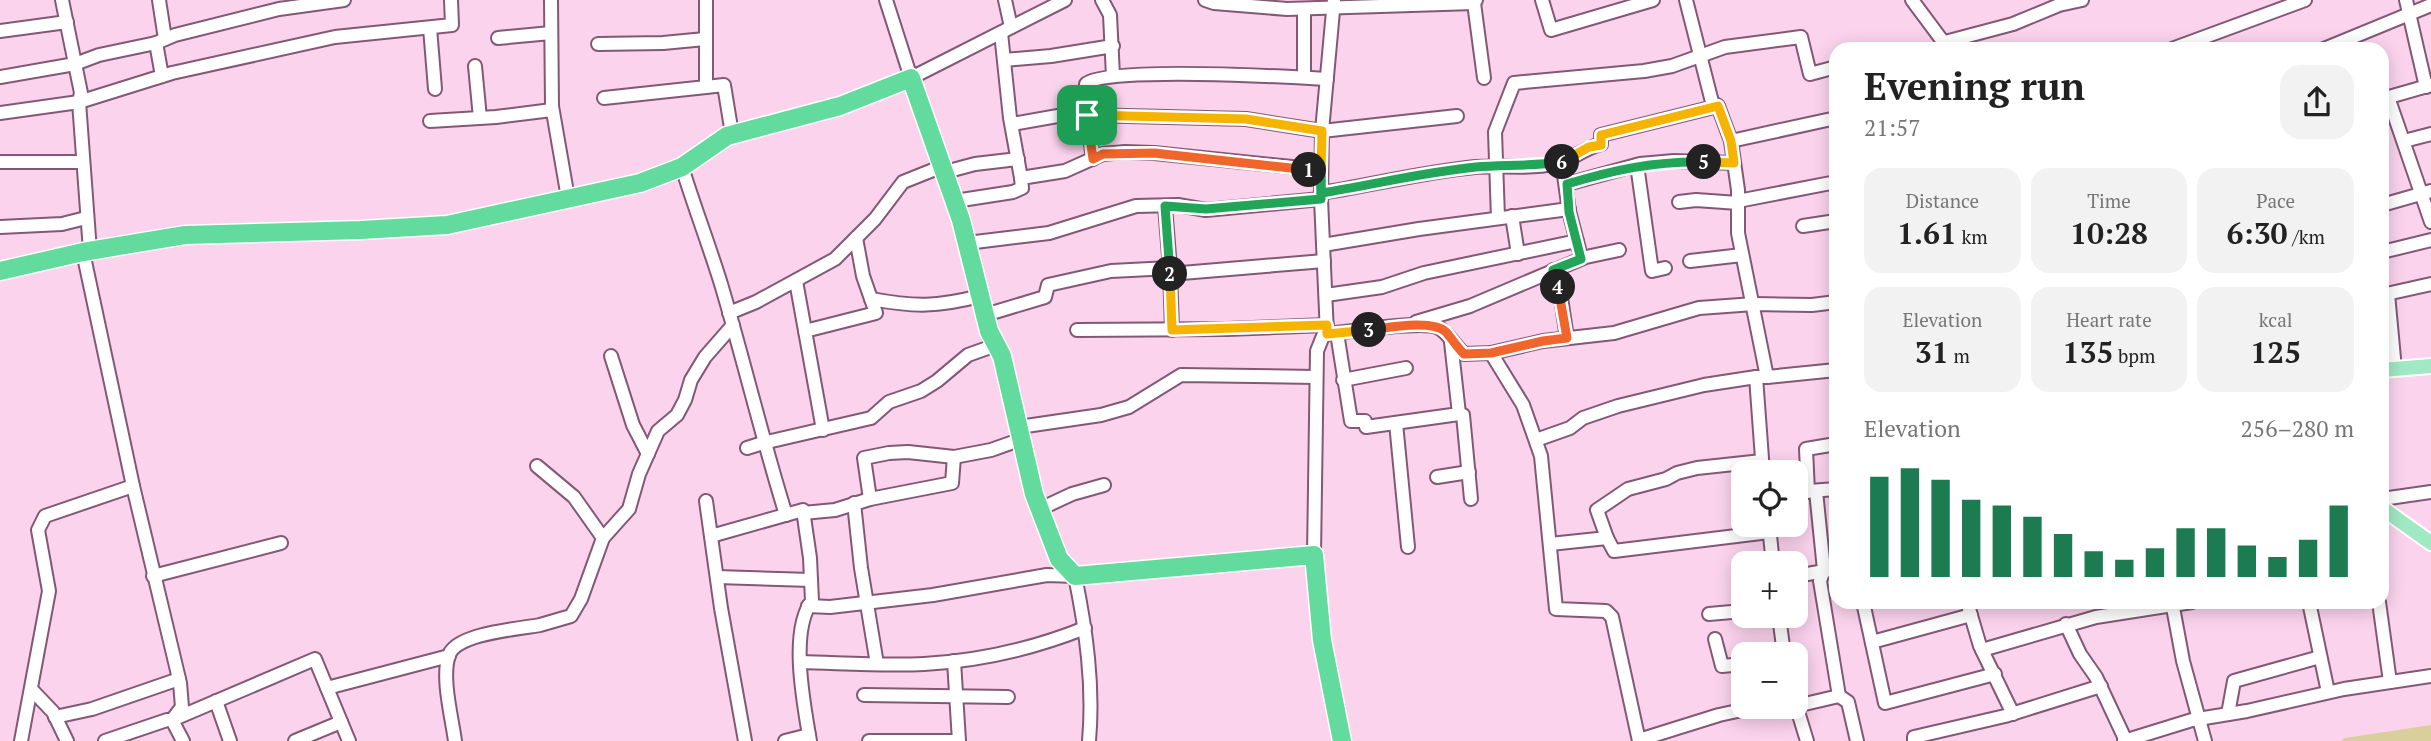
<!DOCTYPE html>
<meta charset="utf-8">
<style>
:root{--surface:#fff;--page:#f2f2f2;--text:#222;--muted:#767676;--accent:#1d7b51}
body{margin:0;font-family:"PT Serif",serif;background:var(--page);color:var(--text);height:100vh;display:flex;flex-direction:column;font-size:26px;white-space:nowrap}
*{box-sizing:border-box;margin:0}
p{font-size:23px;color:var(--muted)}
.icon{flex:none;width:38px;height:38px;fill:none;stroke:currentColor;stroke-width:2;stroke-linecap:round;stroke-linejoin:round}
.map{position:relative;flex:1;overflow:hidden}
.sheet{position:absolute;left:1829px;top:42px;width:560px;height:567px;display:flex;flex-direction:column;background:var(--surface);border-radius:21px;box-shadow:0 4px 18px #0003}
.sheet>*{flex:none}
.tools{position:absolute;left:1731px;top:460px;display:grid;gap:14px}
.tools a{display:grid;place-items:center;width:77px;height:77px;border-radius:14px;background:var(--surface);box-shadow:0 4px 18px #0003;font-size:35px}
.pin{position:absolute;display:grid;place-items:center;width:60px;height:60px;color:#fff;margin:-30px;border-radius:14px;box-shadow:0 4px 10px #0006}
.km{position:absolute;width:35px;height:35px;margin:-18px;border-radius:50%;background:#222;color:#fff;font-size:19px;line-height:35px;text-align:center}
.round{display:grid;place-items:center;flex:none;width:74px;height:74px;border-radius:21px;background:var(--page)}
.head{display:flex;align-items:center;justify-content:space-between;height:119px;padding:0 35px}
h1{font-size:38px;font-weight:700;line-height:52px}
.figures{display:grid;grid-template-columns:repeat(3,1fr);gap:10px;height:119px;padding:7px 35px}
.figures div{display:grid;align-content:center;border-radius:18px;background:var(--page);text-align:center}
.figures b{font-size:30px;font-weight:700}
.figures small{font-size:19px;font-weight:400}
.figures p{font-size:19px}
.chart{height:196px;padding:14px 35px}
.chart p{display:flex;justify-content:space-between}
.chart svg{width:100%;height:126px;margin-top:7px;stroke:var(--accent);stroke-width:6}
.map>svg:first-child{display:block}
.green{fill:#d8cf9d}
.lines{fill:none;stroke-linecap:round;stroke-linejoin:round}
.minor-casing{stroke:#835875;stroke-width:16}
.major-casing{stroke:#fff;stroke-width:18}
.highway-casing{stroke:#fff;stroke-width:21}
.minor{stroke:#fff;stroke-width:12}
.major{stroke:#a1e9c5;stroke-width:14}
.highway{stroke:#63db9e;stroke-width:18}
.split-1-casing{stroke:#fff;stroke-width:14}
.split-2-casing{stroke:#fff;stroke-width:14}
.split-3-casing{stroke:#fff;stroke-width:14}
.split-4-casing{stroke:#fff;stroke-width:14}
.split-5-casing{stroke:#fff;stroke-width:14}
.split-6-casing{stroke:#fff;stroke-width:14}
.split-7-casing{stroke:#fff;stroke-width:14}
.split-8-casing{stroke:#fff;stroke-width:14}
.split-1{stroke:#f0652b;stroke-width:9}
.split-2{stroke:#22a559;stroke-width:9}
.split-3{stroke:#f5b400;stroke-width:9}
.split-4{stroke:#f0652b;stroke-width:9}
.split-5{stroke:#22a559;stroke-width:9}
.split-6{stroke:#f5b400;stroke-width:9}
.split-7{stroke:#22a559;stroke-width:9}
.split-8{stroke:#f5b400;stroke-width:9}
</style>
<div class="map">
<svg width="2431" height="741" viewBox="0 0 2431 741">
<rect width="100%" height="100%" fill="#fbd3ed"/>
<polygon class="green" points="2431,725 2431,741 2341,741 2345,738"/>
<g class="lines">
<defs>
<g id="minor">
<polyline points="62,0 81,93 79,102 90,251"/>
<polyline points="159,0 165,39"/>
<polyline points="551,0 552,106 568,198"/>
<polyline points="886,0 911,78 1065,0"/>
<polyline points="1005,0 1011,27"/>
<polyline points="1102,0 1110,15 1113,76"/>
<polyline points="1205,0 1214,3 1287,9 1474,3 1476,0"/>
<polyline points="1542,0 1551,30 1653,0"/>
<polyline points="1686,0 1712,102 1718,106 1731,141 1738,190 1738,233 1767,377 1756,377 1763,472"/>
<polyline points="1912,0 1947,47"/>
<polyline points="2406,0 2426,87"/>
<polyline points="1474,3 1484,78"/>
<polyline points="430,28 435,89"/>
<polyline points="0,31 67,22"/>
<polyline points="1001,33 1010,118 1021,178"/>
<polyline points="498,38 551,33"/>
<polyline points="1945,42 2013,24 2059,5 2082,0"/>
<polyline points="156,43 162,76"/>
<polyline points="598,44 663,43 705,39"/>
<polyline points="2172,49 2305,0"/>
<polyline points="2324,49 2431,5"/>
<polyline points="1004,60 1051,56 1113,46"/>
<polyline points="475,66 480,118"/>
<polyline points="0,77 75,64 99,55 156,43 175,35 279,9 344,0"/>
<polyline points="1304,77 1304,9"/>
<polyline points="706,87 724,85 732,134"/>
<polyline points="2388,97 2431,222"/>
<polyline points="604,98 706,87 706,0"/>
<polyline points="2382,99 2431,85"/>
<polyline points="1086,111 1087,115 1246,119 1322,131 1457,116"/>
<polyline points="0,113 79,102 172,73 335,37 452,25 451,0"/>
<polyline points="1087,115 1093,159"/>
<polyline points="430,121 496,117 552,110"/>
<path d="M1012 124 1086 111V84C1103 66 1292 77 1327 79"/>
<polyline points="1731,141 1836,118"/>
<polyline points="2404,141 2431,134"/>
<polyline points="1562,161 1569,211 1579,249"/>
<polyline points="0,162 82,162"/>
<polyline points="1637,165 1652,271 1665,268"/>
<path d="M682 167C694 206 709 245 721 284 744 361 762 438 786 515"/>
<polyline points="945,172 975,164 1018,159"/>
<polyline points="1567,184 1640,164 1674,161 1734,163"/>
<path d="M1321 193C1372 185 1424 172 1475 167 1503 165 1534 170 1561 162 1575 157 1586 148 1601 144V135L1718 106"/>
<polyline points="955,201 1013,192 1022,188 1021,178 1065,171 1103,154 1125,152 1154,153 1292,167 1321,173"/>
<polyline points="1738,201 1836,182"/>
<polyline points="1679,202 1696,200 1738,203"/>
<polyline points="2382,205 2431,191"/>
<polyline points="1165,206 1170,268"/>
<polyline points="1512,216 1518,254"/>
<polyline points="1498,218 1495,132 1514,83 1644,71 1672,66 1725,47 1801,37 1810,74 1836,67"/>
<polyline points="1803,226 1836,221"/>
<polyline points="0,227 62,224 86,218"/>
<polyline points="967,243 1049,233 1136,206 1178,205 1206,210 1321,199"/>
<polyline points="1323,245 1419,229 1569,209"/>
<polyline points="2382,252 2431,240"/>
<polyline points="1690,261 1742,255"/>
<polyline points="1553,270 1560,291 1567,338"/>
<polyline points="1170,274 1324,261"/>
<polyline points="796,281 823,430"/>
<polyline points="2388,294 2395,369"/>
<polyline points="1326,295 1382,287 1424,273 1577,241"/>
<polyline points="2382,295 2431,284"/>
<path d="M871 299C915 307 937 307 980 296"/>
<polyline points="729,313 756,302 835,259 875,219 903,182 943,166"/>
<polyline points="985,315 1045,297 1048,285 1111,271 1170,268 1172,330"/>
<polyline points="1416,322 1470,306 1586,257 1619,250"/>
<polyline points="1077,330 1227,329 1327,325"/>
<polyline points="805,331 876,313 863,276 856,238"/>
<polyline points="1337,333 1351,421 1365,421 1366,427 1459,414 1451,342"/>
<polyline points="1327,334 1321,199 1322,131 1334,0"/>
<polyline points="1491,353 1523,405 1541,456 1556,609 1606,611 1612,617 1639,741"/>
<polyline points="611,356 633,425 648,454"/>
<polyline points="1767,377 1836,370"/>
<polyline points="1343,380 1406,368"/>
<polyline points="1459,414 1463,415 1471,499"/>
<polyline points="1396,423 1408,547"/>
<polyline points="1019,427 1101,415 1129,407 1181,375 1316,377"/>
<polyline points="1536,440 1570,428 1583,418 1618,406 1704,385 1756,377"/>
<polyline points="747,448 763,443 871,418 889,402 921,391 937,381 968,355 996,345"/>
<polyline points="537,466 574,497 603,538"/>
<polyline points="1437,477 1469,472"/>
<polyline points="133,486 180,683 182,707 172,720 183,741"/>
<polyline points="1796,492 1836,489"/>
<polyline points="1808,492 1806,449 1836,444"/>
<polyline points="870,499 864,458 889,453 908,452 954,457 991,450 1022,439"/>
<polyline points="2382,499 2431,492"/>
<polyline points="706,501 721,608 745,741"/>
<polyline points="854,503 861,568 877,664"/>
<polyline points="1040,509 1072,494 1104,485"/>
<polyline points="803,513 835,510 870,499 952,483 954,457"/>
<polyline points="1769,526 1773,564"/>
<path d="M711 536 803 510 810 558 812 601C789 631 804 705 810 741"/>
<polyline points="1607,538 1597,510 1628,489 1666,479 1677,473 1697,468 1762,461"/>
<polyline points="1550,544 1607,538 1614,551 1769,532"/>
<path d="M1314 555 1317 351 1323 336 1327 334C1350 332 1419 320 1437 327 1447 331 1455 346 1464 354L1491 353 1543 341 1614 333 1699 308 1754 304 1812 305 1836 302"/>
<polyline points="153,576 281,543"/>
<polyline points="1796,576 1836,569"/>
<polyline points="717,577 811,580"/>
<polyline points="1863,602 1885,703 1995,674"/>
<polyline points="1967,602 1980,646 2013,714"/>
<polyline points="2172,602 2183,661 2205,741"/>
<polyline points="2309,602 2328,692"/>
<polyline points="2379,602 2390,682"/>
<path d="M808 606 830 607 933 595 1047 575 1075 576C1086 630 1094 685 1089 741"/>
<polyline points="1709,614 1743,611"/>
<polyline points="1779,616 1784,654"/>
<polyline points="2066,624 2080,654 2096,677 2126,741"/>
<polyline points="1715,639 1722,666 1743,664"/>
<polyline points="1872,642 1971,615"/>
<polyline points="1982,650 2096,617 2192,602"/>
<polyline points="954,661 959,741"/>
<path d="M801 662C842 663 883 666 924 664 979 661 1035 648 1085 628"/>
<polyline points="327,688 449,656"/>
<polyline points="31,689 53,712 67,741"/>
<polyline points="864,695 1008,697"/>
<polyline points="1839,696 1848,702 1857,741"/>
<polyline points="216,701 230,741"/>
<polyline points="1796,705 1807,741"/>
<polyline points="1796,706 1839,696 1820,581 1824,570 1816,491"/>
<polyline points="2228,714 2234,681 2320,657"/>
<polyline points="55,717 92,709 179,679"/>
<polyline points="1639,740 1719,715 1756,707"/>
<polyline points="21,741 49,591 38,530 45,516 133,486 83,252"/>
<polyline points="105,741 167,720 172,720 315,659 349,741"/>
<polyline points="295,741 341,722"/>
<path d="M455 741C452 718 441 677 449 655 457 633 519 629 540 625 550 622 561 619 571 616L581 599 603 538 629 509 639 474 658 431 677 415 685 400 691 380 705 357 733 325"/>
<polyline points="785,741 809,735"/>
<polyline points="869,741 959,741"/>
<polyline points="1914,741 1914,737 2005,716 2101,686"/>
<polyline points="2124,741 2192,720 2247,711 2344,689 2431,676"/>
</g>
<g id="major">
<polyline points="2382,370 2431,366"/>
<polyline points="2382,508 2431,543"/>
</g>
<polyline id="highway" points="0,271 83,252 185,235 361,230 447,225 640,183 682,167 727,136 840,106 911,78 961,220 989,331 1002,356 1034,494 1059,559 1075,576 1314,555 1322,640 1342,741"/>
</defs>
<use href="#minor" class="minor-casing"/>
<use href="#major" class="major-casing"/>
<use href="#highway" class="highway-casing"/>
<use href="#minor" class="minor"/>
<use href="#major" class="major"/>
<use href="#highway" class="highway"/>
</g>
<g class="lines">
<defs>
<polyline id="split-1" points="1087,115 1093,159 1103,154 1154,153 1309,170"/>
<polyline id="split-2" points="1170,274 1165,206 1206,209 1321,199 1321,173 1309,170"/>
<polyline id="split-3" points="1170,274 1172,330 1327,325 1327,334 1369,330"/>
<path id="split-4" d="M1369 330C1387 328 1432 319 1446 332 1452 339 1457 347 1464 354L1491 353 1543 341 1567 338 1558 287"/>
<path id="split-5" d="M1558 287 1553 270 1581 259 1569 212 1567 184C1614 170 1654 161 1704 162"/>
<polyline id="split-6" points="1562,162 1589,147 1601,145 1601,135 1718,106 1731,141 1734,163 1704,162"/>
<path id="split-7" d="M1321 173V193C1372 185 1424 172 1476 167 1505 165 1533 166 1562 162"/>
<polyline id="split-8" points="1087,115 1246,119 1322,131 1321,173"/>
</defs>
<use href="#split-1" class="split-1-casing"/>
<use href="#split-2" class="split-2-casing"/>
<use href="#split-3" class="split-3-casing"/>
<use href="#split-4" class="split-4-casing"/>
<use href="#split-5" class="split-5-casing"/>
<use href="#split-6" class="split-6-casing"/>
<use href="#split-7" class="split-7-casing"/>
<use href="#split-8" class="split-8-casing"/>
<use href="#split-1" class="split-1"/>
<use href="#split-2" class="split-2"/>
<use href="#split-3" class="split-3"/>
<use href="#split-4" class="split-4"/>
<use href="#split-5" class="split-5"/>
<use href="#split-6" class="split-6"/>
<use href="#split-7" class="split-7"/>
<use href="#split-8" class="split-8"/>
</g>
</svg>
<div class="tools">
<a><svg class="icon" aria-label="locate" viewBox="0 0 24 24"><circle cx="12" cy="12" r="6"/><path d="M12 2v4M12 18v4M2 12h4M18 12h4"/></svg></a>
<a>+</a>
<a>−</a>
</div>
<div class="pin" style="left:1087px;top:115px;background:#1e9e55"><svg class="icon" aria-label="arrive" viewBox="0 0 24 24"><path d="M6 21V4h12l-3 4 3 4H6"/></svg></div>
<b class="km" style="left:1309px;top:170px">1</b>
<b class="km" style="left:1170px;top:274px">2</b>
<b class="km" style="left:1369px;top:330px">3</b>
<b class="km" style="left:1558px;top:287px">4</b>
<b class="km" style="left:1704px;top:162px">5</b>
<b class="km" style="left:1562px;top:162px">6</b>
<section class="sheet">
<div class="head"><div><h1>Evening run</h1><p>21:57</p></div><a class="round"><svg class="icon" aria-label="share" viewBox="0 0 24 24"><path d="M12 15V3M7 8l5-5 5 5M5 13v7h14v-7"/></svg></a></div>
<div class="figures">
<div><p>Distance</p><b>1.61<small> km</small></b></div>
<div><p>Time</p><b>10:28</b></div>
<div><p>Pace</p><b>6:30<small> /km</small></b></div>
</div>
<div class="figures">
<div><p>Elevation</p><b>31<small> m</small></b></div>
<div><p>Heart rate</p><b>135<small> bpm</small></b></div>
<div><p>kcal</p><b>125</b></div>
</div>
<div class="chart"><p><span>Elevation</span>256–280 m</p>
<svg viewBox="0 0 160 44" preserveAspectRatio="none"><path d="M5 44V9M15 44V6M25 44V10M35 44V17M45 44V19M55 44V23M65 44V29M75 44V35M85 44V38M95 44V34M105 44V27M115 44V27M125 44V33M135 44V37M145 44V31M155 44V19"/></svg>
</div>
</section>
</div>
